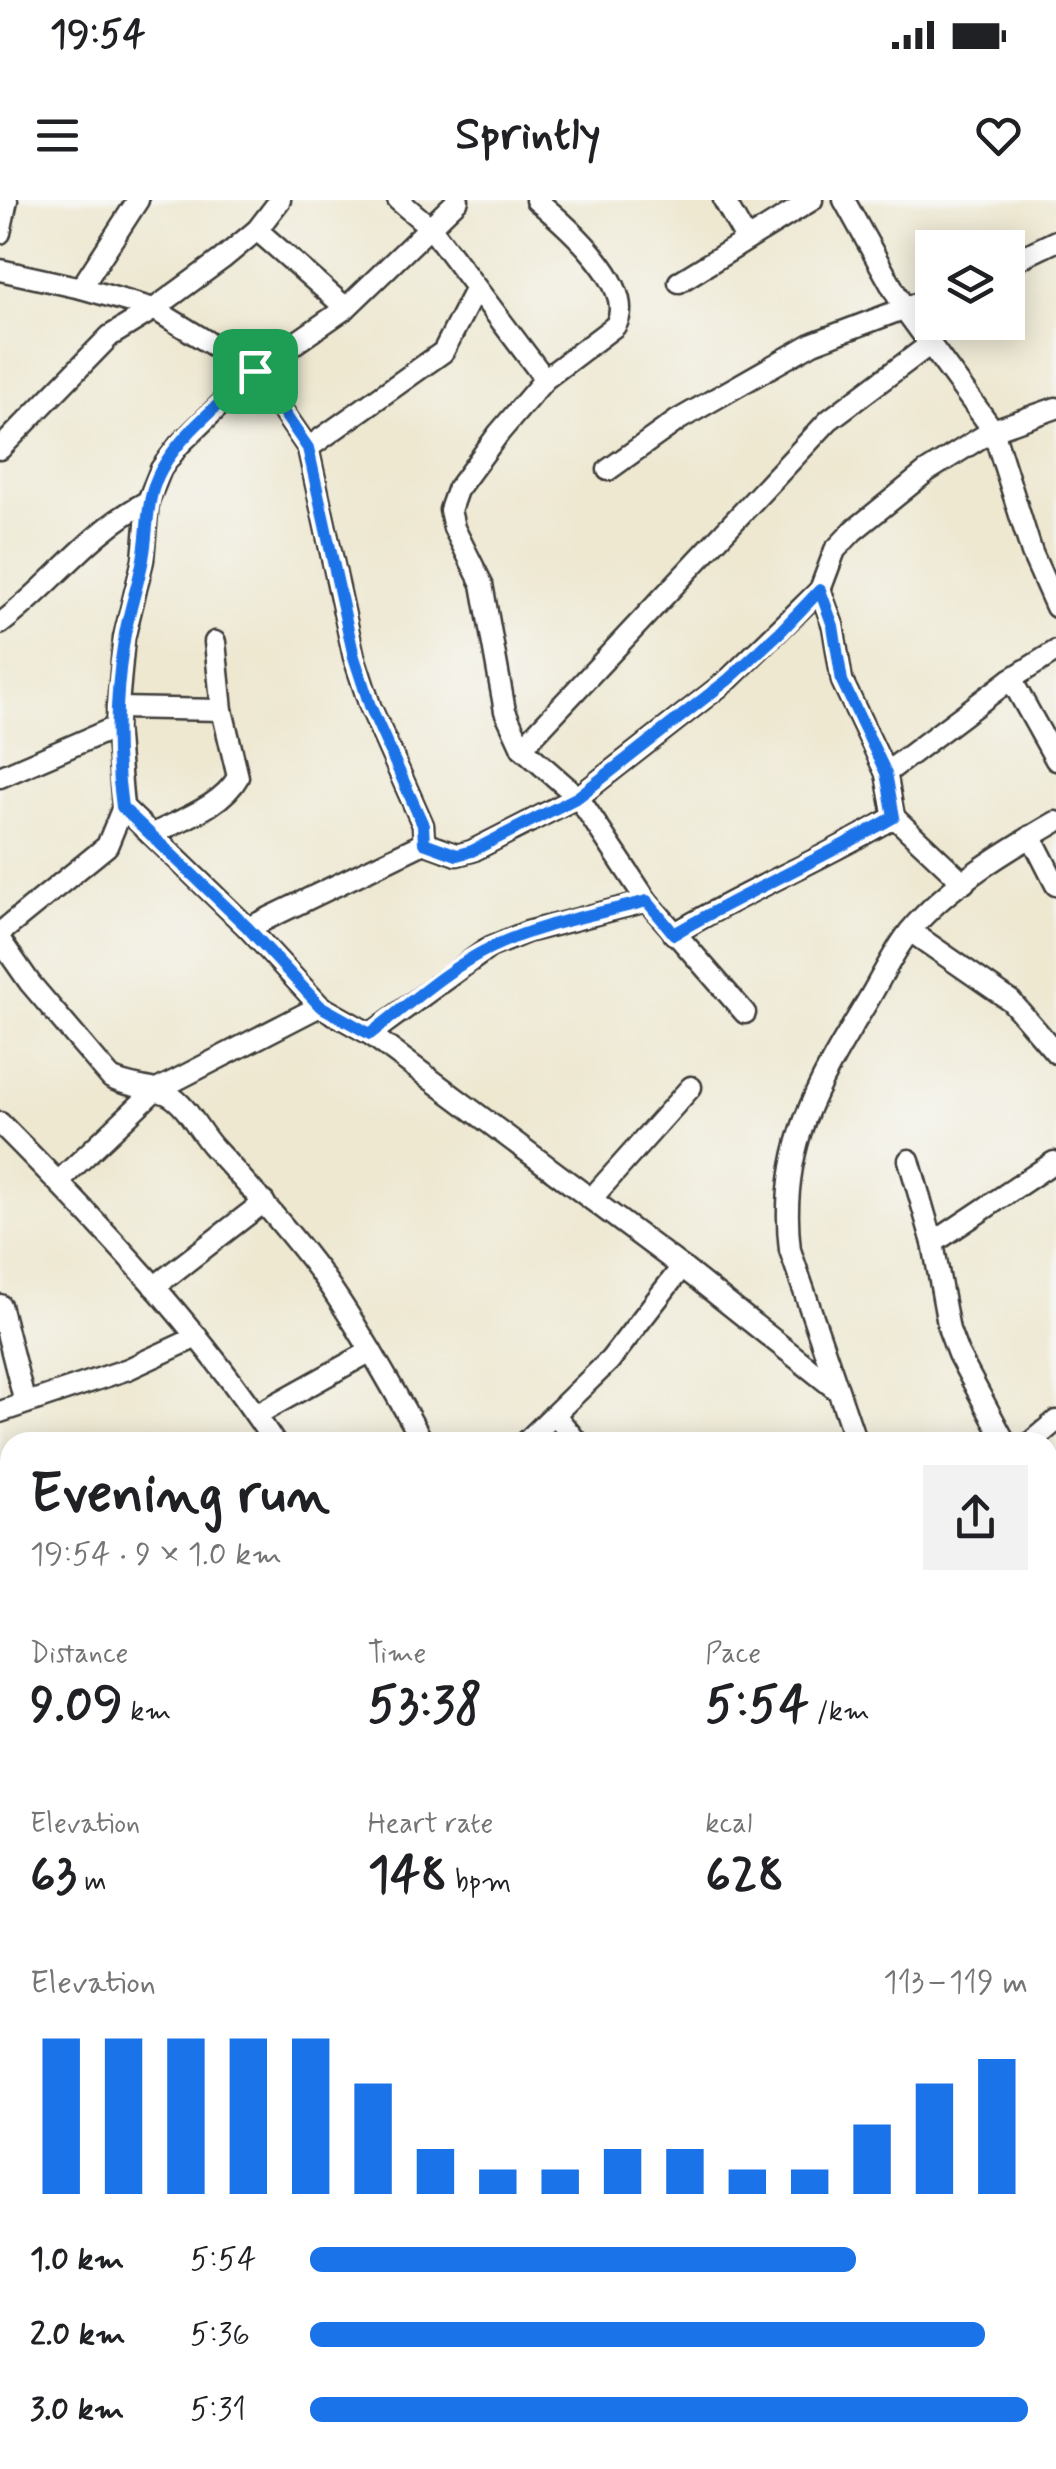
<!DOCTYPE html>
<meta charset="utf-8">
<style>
:root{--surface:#fff;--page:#f2f2f2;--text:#202124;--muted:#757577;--accent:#1a73e8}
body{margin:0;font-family:Mynerve,sans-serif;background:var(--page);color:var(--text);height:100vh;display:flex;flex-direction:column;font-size:38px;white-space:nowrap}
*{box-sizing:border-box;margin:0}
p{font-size:32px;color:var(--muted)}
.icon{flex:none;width:55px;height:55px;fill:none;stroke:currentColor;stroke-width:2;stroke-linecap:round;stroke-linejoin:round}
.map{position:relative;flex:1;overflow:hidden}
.panel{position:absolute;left:0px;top:1232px;width:1058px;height:1038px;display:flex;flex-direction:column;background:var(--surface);border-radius:30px 30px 0 0;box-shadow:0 5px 25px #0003}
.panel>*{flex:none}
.buttons{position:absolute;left:915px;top:30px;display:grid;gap:20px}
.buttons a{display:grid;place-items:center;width:110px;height:110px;border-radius:0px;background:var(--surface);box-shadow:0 5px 25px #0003;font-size:50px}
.pin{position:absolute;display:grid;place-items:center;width:85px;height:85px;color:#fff;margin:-42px;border-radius:20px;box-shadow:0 5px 15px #0006}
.round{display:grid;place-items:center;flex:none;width:105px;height:105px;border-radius:0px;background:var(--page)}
.overview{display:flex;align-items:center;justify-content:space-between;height:170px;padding:0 30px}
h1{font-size:55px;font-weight:700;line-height:75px}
.metrics{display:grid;grid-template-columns:repeat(3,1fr);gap:15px;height:170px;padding:10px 30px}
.metrics div{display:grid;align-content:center}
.metrics b{font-size:50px;font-weight:700}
.metrics small{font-size:28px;font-weight:400}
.metrics p{font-size:28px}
.chart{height:280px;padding:20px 30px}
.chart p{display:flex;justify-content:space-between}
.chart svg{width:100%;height:180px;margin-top:10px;stroke:var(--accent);stroke-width:6}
ul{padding:0 30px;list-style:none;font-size:32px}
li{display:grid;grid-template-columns:160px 120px 1fr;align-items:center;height:75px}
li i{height:25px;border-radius:12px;background:var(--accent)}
.status{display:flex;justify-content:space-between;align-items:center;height:70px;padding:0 50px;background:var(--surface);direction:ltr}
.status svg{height:28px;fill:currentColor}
header{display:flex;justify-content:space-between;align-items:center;height:130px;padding:0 30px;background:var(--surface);font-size:45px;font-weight:700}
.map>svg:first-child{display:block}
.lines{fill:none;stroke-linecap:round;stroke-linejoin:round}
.street-casing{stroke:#3c3b37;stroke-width:25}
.street{stroke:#fff;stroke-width:20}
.route-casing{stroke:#fff;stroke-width:20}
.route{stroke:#1a73e8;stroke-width:12}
</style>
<div class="status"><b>19:54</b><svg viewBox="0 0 49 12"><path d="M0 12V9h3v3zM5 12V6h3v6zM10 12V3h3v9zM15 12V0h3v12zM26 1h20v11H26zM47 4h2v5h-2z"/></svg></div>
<header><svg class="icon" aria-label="menu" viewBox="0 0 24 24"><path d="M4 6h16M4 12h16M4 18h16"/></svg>Sprintly<svg class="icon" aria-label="heart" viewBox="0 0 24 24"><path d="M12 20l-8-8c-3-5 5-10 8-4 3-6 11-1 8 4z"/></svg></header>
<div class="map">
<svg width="1056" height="2269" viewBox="0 0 1056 2269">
<rect width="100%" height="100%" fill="#f6f6f2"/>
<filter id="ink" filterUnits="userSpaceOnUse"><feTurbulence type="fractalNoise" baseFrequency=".01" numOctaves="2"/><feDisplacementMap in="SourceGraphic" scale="20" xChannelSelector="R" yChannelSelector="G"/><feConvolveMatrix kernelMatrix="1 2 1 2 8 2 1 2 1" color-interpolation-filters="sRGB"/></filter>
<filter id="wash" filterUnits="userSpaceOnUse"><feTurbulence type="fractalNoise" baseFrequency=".0048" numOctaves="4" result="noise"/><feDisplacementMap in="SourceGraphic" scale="40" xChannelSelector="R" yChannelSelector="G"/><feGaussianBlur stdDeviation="2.25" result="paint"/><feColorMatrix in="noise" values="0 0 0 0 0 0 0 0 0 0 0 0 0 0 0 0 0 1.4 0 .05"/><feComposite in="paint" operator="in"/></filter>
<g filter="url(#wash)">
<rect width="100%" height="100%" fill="#eee8d1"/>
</g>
<g filter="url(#ink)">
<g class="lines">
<defs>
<g id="street">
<polyline points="398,0 431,28 545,179"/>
<path d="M536 0C563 22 640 88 615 126L545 179 499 233 457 290 450 310 454 328 482 384 505 511 522 548 578 597 647 701 745 813"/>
<polyline points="724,0 746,39"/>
<polyline points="844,0 905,110 993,230 1032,353 1056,407"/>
<polyline points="257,30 346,108"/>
<polyline points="0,33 7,0"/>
<polyline points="1008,64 1056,41"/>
<polyline points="0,70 81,88 154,109 255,171 308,248 354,457 370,506 423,625 424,643 248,728"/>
<polyline points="679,82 812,0"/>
<polyline points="81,88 138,0"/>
<polyline points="308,248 443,152 476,88"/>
<polyline points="0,249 110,136 154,109 222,59 257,30 280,0"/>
<polyline points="608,270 678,220 813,143 932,98"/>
<polyline points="820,390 833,426 842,481 886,573"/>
<path d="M0 424C55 383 86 334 148 301"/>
<polyline points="1011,479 1056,560"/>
<polyline points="117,508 222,510"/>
<polyline points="522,548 829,220 929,145"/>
<polyline points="0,577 116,527"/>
<polyline points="123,607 248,728 320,806 370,834 682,1067 838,1191"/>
<polyline points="894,617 964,683"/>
<path d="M153 634C182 619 222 606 238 577L222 510 215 442"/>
<polyline points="1031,636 1056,685"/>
<polyline points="424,643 457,655 472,651 578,597 729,479 820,390 835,350 853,331 926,272 993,230 1056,208"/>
<polyline points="910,731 1011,801 1056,853"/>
<polyline points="0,733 107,646 123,607 116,527 124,438 143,360 148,301 161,269 179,245 255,171 346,108 458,0"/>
<path d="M674 734C745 691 822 660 894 617L886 573 1011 479 1056 451"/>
<path d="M0 740 30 783 111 878C129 888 152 886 169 895 188 906 199 932 214 948 251 988 287 1028 319 1071 358 1125 390 1184 423 1242"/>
<polyline points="370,834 490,747 527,732 647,701"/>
<path d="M0 923C99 1023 197 1125 274 1242"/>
<polyline points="909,960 933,1043 949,1130 958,1154 1005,1242"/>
<polyline points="58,982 153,892 320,806"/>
<polyline points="591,999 691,887"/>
<polyline points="933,1043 1054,962"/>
<polyline points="154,1087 264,1002"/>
<polyline points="0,1105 25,1203"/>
<polyline points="0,1212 128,1169 197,1137"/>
<polyline points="256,1215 371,1151"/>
<polyline points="555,1215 577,1242"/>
<polyline points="526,1242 610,1160 682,1067"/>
<path d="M856 1242 790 1050C778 949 816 886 867 802 881 779 893 752 910 731 947 686 1006 651 1056 622"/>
<polyline points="1031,1242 1056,1221"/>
<polyline points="0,1340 10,1337"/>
<polyline points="1048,1534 1056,1526"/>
<polyline points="0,1559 10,1555"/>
<polyline points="1048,1583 1056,1594"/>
<polyline points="0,1784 10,1807"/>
<polyline points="1048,1831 1056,1826"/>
<polyline points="1048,1902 1056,1917"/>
<polyline points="1048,2086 1056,2090"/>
<polyline points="0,2103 10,2099"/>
<polyline points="0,2205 10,2222"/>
<polyline points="38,2260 45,2269"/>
<polyline points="340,2260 345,2269"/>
<polyline points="485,2260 508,2269"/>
<polyline points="218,2269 245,2260"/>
<polyline points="813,2269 819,2260"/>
<polyline points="963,2269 964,2260"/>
</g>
</defs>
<use href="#street" class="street-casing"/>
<use href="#street" class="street"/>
</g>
</g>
<g class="lines" filter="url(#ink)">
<defs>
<path id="route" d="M255 171 308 248 354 457 370 506 423 625 424 643 457 655 472 651 578 597 729 479 780 432 820 390 833 426 842 481 886 573 894 617C822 659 745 692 674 734L647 701C595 715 538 724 490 748 447 769 408 805 370 834L320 806 248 728 122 607C114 552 115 495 124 440 128 413 138 386 143 359 149 328 145 299 161 270 182 232 224 201 255 171Z"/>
</defs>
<use href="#route" class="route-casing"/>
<use href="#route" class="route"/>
</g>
</svg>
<div class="buttons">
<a><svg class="icon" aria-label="layers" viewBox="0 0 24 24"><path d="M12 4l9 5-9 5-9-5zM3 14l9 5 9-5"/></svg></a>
</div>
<div class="pin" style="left:255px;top:171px;background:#1e9e55"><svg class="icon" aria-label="arrive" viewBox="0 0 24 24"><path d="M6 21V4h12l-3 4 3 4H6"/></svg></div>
<section class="panel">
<div class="overview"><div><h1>Evening run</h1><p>19:54 · 9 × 1.0 km</p></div><a class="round"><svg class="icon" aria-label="share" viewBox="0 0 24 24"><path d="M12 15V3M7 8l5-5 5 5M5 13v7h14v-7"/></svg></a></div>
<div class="metrics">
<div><p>Distance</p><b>9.09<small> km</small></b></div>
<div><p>Time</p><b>53:38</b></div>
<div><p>Pace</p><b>5:54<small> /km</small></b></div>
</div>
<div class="metrics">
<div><p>Elevation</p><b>63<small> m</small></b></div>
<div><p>Heart rate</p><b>148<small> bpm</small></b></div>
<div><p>kcal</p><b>628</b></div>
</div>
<div class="chart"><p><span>Elevation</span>113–119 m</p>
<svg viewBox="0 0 160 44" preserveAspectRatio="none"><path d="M5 44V6M15 44V6M25 44V6M35 44V6M45 44V6M55 44V17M65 44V33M75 44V38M85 44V38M95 44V33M105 44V33M115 44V38M125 44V38M135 44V27M145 44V17M155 44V11"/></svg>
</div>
<ul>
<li><b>1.0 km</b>5:54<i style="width:76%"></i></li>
<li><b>2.0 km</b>5:36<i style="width:94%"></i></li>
<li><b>3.0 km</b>5:31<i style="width:100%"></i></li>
</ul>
</section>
</div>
